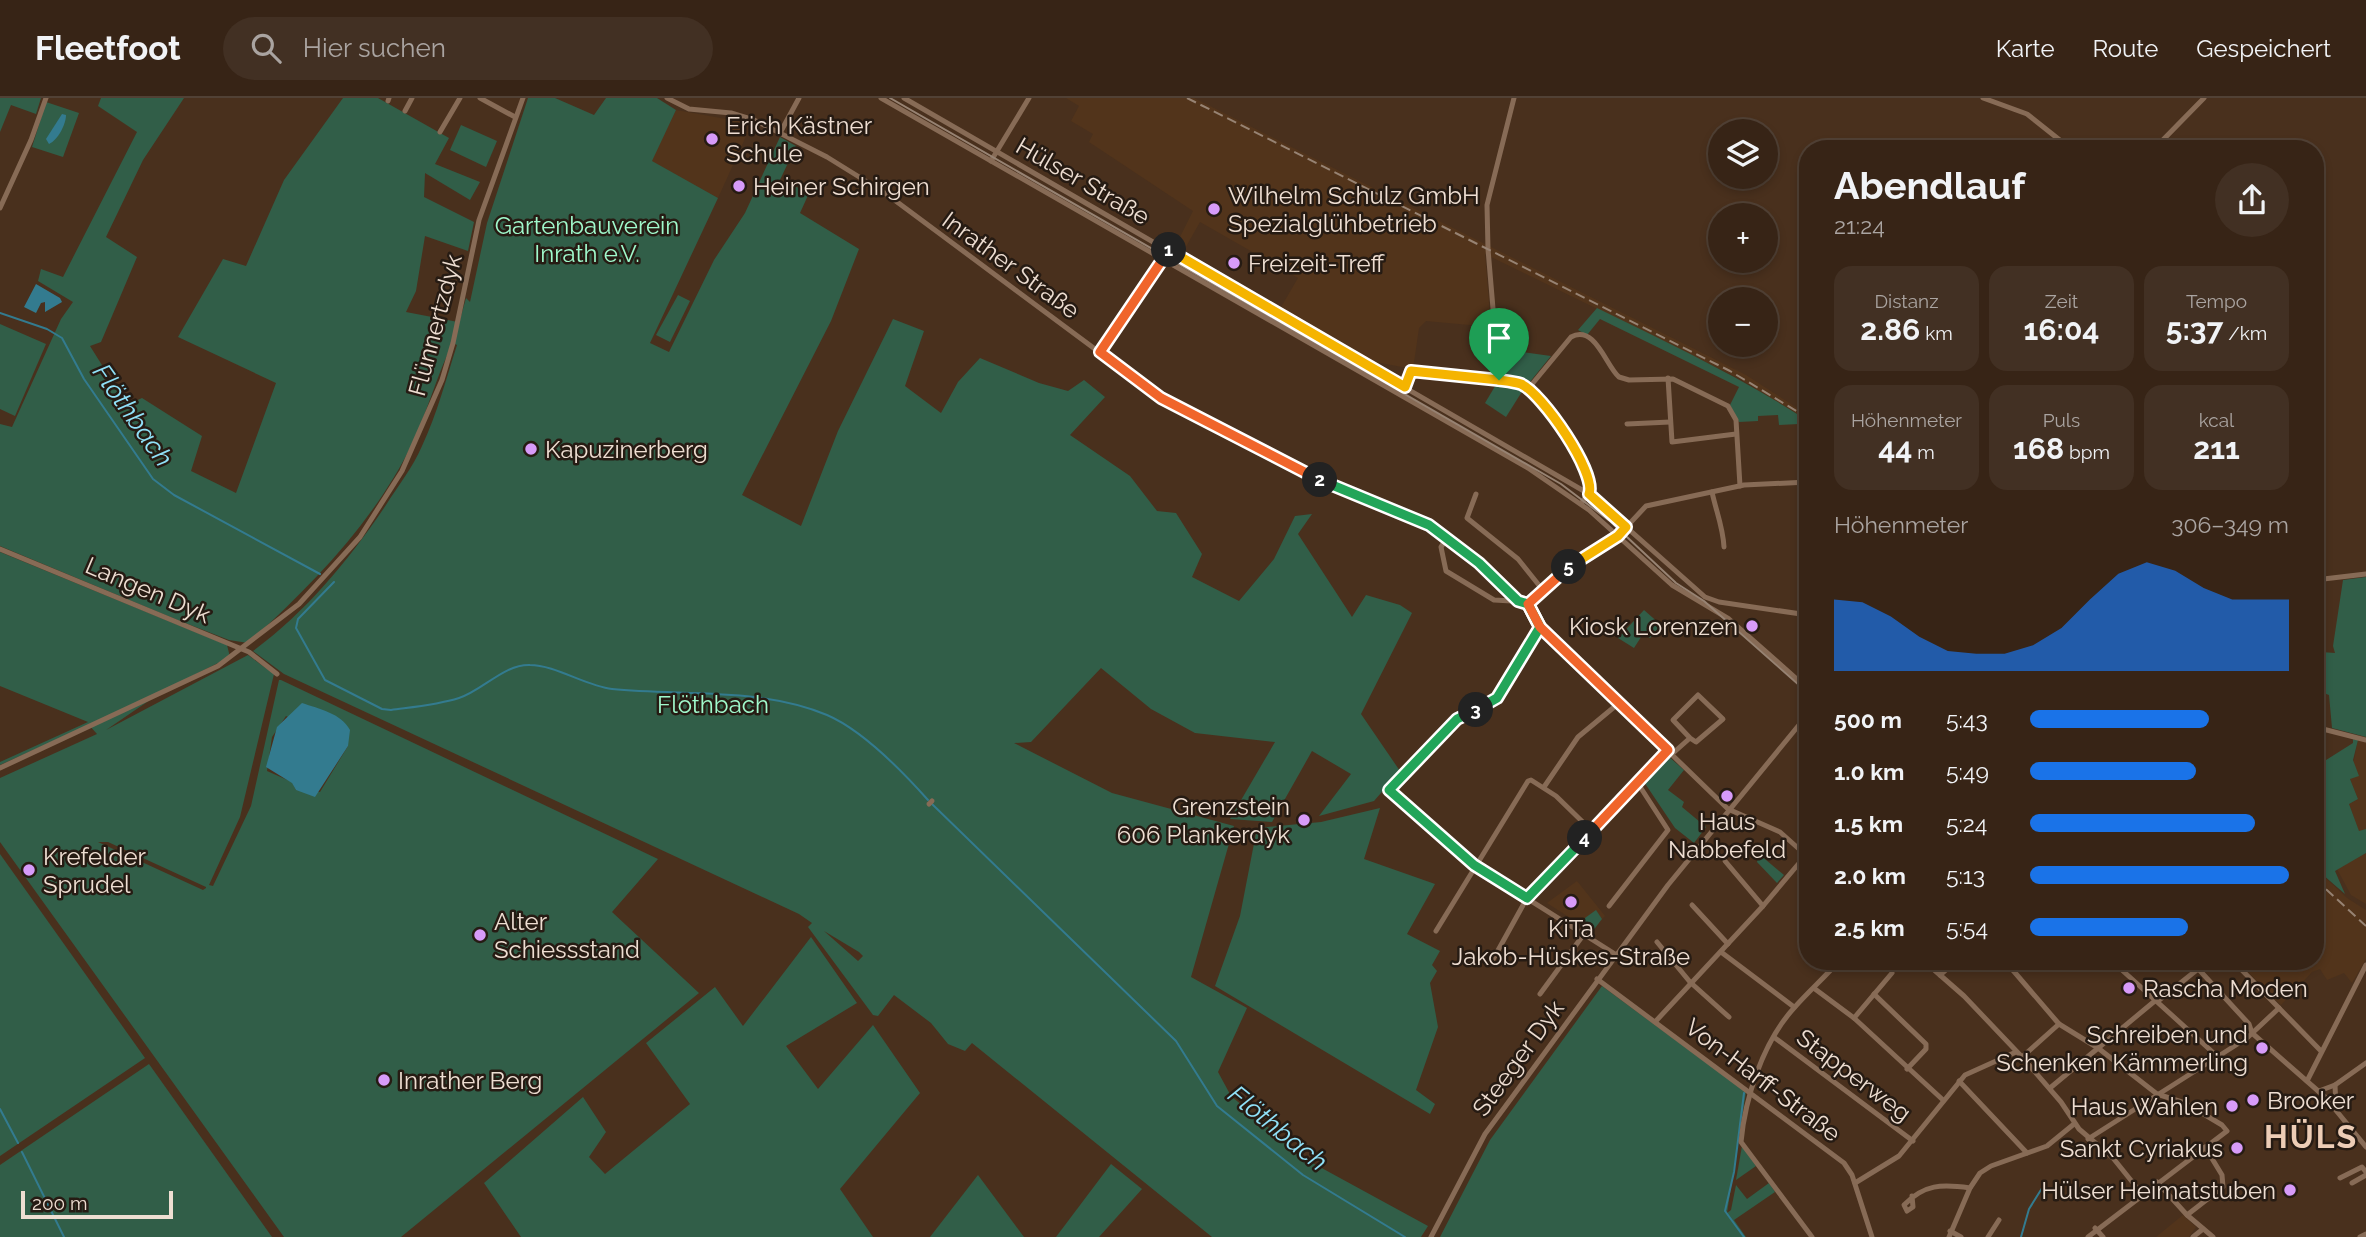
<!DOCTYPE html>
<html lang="de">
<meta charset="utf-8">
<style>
:root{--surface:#372416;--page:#423023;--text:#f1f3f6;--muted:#aaa4a1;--line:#514135;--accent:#1a73e8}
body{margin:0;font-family:Raleway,sans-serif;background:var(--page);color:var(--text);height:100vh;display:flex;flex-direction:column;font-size:26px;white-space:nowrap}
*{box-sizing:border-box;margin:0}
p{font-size:23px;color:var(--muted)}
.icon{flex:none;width:38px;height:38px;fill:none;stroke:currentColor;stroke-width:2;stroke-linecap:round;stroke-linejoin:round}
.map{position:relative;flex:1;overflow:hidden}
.drawer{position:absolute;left:1799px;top:42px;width:525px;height:830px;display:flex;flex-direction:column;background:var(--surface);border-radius:28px;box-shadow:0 4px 10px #0003,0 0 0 2px var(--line)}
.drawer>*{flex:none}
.tools{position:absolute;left:1708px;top:21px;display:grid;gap:14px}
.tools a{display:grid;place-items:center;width:70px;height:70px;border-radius:50%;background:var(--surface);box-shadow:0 4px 10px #0003,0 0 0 2px var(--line);font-size:35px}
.scale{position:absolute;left:21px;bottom:18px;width:152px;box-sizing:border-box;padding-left:7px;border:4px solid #eeded2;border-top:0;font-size:19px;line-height:24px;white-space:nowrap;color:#eeded2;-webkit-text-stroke:5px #261b13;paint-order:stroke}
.pin{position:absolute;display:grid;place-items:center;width:60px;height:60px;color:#fff;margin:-72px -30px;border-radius:50% 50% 50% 0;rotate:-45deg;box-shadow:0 0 7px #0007}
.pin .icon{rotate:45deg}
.km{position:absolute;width:35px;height:35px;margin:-18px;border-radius:50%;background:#222;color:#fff;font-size:19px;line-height:35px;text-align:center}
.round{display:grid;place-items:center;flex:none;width:74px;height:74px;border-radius:37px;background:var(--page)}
.overview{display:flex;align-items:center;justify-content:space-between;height:119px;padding:0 35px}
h1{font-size:38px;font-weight:700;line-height:52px}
.figures{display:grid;grid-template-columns:repeat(3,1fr);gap:10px;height:119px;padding:7px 35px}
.figures div{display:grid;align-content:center;border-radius:18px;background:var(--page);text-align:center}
.figures b{font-size:30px;font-weight:700}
.figures small{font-size:19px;font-weight:400}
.figures p{font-size:19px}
.chart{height:196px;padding:14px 35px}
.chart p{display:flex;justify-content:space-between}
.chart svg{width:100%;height:126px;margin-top:7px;fill:var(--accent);opacity:.7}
ul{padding:0 35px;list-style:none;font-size:23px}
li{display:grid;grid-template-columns:112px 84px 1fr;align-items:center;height:52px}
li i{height:18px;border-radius:9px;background:var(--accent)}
header{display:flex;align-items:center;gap:42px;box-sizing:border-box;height:98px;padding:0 35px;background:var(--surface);border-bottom:2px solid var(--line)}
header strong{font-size:33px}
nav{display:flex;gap:38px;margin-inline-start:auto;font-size:24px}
.search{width:490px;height:63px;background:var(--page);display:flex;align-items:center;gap:18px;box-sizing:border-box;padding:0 24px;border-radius:38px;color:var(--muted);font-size:26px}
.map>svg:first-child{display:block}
.built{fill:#52341b}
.green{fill:#315e48;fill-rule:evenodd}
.water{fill:#337b8f}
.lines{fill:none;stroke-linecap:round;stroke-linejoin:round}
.stream{stroke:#337b8f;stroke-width:2}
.minor{stroke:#876b56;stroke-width:5}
.tram{stroke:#978373;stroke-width:2}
.rail{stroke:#978373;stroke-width:2;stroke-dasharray:10 5;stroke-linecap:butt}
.split-1-casing{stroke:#fff;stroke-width:14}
.split-2-casing{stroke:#fff;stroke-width:14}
.split-3-casing{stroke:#fff;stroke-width:14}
.split-4-casing{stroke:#fff;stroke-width:14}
.split-5-casing{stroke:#fff;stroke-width:14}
.split-6-casing{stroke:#fff;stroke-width:14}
.split-1{stroke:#f5b400;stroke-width:9}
.split-2{stroke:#f0652b;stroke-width:9}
.split-3{stroke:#22a559;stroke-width:9}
.split-4{stroke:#22a559;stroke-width:9}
.split-5{stroke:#f0652b;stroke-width:9}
.split-6{stroke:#f5b400;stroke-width:9}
.poi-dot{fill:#d79bf9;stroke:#261b13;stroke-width:2.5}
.labels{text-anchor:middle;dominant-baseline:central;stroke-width:5;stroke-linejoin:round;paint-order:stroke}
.poi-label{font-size:24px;fill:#eeded2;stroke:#261b13;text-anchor:start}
.street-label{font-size:24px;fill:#eeded2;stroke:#261b13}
.park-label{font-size:24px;fill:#a0f9cc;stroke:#261b13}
.water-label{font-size:26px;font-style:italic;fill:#90e1f8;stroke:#261b13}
.district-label{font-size:32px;font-weight:bold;letter-spacing:2px;fill:#edcdb6;stroke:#261b13}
</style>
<header>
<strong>Fleetfoot</strong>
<div class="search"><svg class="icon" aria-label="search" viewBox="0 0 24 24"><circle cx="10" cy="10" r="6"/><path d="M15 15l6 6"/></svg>Hier suchen</div>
<nav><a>Karte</a><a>Route</a><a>Gespeichert</a></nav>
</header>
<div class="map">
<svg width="2366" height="1139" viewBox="0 0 2366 1139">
<rect width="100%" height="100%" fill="#49301d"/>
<g class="built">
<polygon points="1066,0 1194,0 1746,277 1808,317 1808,323 1740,281 1485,156 1491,229 1426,223 1419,230 1413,271 1375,264 1281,209 1298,180 1200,124 1183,154 1175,149 1193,113 1089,44 1093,36 1071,23 1079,8"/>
<polygon points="676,12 743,24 743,32 748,34 718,100 651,63"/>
<polygon points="2359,637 2366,639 2366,731 2359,734 2349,706 2358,701 2350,681"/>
<polygon points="2366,755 2366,806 2351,797 2337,771"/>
<polygon points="2315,770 2347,800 2366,812 2366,861 2352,885 2344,875 2327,882 2320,871 2312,874 2281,907 2244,870 2252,863 2315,863"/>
<polygon points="1577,783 1605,818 1602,821 1596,813 1578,825 1547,805"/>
<polygon points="2183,1117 2196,1129 2189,1139 2156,1139"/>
</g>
<g class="green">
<polygon points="0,0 41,0 36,16 11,7 0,34"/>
<path d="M101 0H184L143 62 106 139 137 159 101 244 90 248 127 307 142 300 202 338 191 373 236 395 276 285 178 239 223 161 246 168 284 82 343 0H378L449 40 435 66 480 84 470 102 425 75 424 99 474 124 468 153 425 138 416 193 406 214 458 224 456 236 466 200 470 204 487 125 528 0H555L594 17 606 0H657L676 12 652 63 718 100 650 245 669 254 714 162 745 115 780 39 796 48 779 84 810 93 800 115 859 151 831 223 742 397 801 428 838 333 893 221 924 233 905 288 941 315 958 284 980 260 1039 285 1068 293 1084 282 1105 299 1070 337 1130 378 1157 413 1176 415 1202 456 1192 479 1239 503 1274 461 1295 418 1312 416 1298 436 1352 519 1366 497 1400 507 1412 515 1361 616 1400 673 1374 703 1319 718 1351 676 1312 653 1272 724 1230 721 1275 644 1195 635 1151 611 1101 570 1031 644 1014 645 1112 695 1234 728 1191 879 1247 910 1218 974 1231 998 1307 1062 1428 1128 1421 1139H1212L972 945 965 953 948 946 931 925 894 897 878 918 873 917 808 829 812 825 799 816 284 576 253 553C307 513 348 463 386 407 398 388 413 369 422 348 437 316 446 281 457 247L453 245C437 276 428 312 413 344 375 423 312 487 248 545L229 542 175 521 0 448V326L12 329 61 221 73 204 38 183 41 171 63 179 137 34 98 8ZM824 833 859 854 863 858 858 863Z"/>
<polygon points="46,4 79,15 63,59 32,49"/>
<polygon points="461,27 497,43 486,69 450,52"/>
<polygon points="678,197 690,203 670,244 656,237"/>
<path d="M1597 210C1668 245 1741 279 1808 323V340L1804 341 1806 331 1799 326 1779 327 1778 317 1758 318V323L1739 324 1730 307 1739 289 1600 221 1587 237 1578 232Z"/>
<polygon points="0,226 46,246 15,318 0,311"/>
<polygon points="1500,251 1551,258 1529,285 1524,286 1515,279 1503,278"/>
<polygon points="1497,285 1523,292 1506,319 1485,305"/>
<path d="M0 454 227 547 230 559 166 591 106 632 248 557 274 576 240 719 209 787 213 788 251 708 279 582H281L658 761 612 814 699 895 401 1139H284L0 744V680L97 636 89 627 0 667V664L88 624 0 588ZM286 618 348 648 320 694 296 692 292 684 267 673 272 639ZM108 744 206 789V790L203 792 98 744Z"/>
<polygon points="2366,479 2366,639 2332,630 2329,597 2315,592 2315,572 2321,554 2335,555 2333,548 2343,482"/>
<polygon points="1644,512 1661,527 1650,540 1643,536 1634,550 1618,540"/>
<polygon points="2353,641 2358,642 2353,662 2359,678 2350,681 2358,701 2349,706 2359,733 2366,731 2366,755 2335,773 2345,796 2315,770 2315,669 2353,645"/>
<polygon points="1668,658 1684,672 1668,692 1684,704 1682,709 1706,729 1694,745 1675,730 1644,684"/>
<polygon points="1380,710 1364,761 1435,786 1407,836 1440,853 1432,867 1437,873 1430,885 1438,929 1416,992 1435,1006 1430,1016 1215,888 1240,818 1257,730 1321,724"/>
<polygon points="0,756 145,960 0,1058"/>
<polygon points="1759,756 1784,777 1777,785 1757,764"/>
<polygon points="1596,812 1602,821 1592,834 1578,825"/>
<polygon points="811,839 857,905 786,948 818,991 873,927 920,995 840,1091 873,1139 521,1139 484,1085 583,999 606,1034 589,1059 605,1076 690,1006 646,945 715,889 743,928"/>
<polygon points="1602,888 1746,994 1727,1115 1731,1112 1736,1087 1747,1101 1769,1085 1775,1094 1734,1122 1746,1139 1440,1139 1490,1042"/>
<polygon points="149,966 272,1139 0,1139 0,1067"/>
<polygon points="1742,1048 1756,1068 1736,1082"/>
<polygon points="1111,1066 1142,1091 1099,1139 1056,1139"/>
<polygon points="978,1077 1024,1139 930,1139"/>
</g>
<g class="water">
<path d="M62 16 66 17C66 26 58 42 49 46L46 41Z"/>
<polygon points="36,186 60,200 62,204 45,214 45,204 41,205 36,215 24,209"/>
<path d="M302 605C319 611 341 615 350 632L348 648 315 699 296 692 292 685 266 669 277 629Z"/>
</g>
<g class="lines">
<g class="stream">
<polyline points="0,215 47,231 62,240 84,281 153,381 174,397 320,476"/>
<path d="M334 484 298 521 296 530 325 582 382 611 391 612C413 609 437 607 459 600 482 593 504 566 530 567 555 567 586 588 612 591 683 598 760 589 827 617 862 632 903 674 928 702"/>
<polyline points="932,706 1176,943 1217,1008 1303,1077 1405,1139"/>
<polyline points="0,1011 18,1045"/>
<polyline points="22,1054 64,1139"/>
<polyline points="1744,1139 1725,1113 1734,1074 1744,995"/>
<polyline points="2021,1139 2029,1111 2044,1087"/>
</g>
<g class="minor">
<polyline points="480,0 515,19"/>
<polyline points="667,0 689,11 731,15 754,22 827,59 885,95 1161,300 1250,343 1328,388 1429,427 1479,465 1518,503 1528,506 1540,529 1728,711 1780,734 1808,759"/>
<polyline points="881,0 1528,370 1589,412 1672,487 1729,521 1808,591"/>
<polyline points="904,0 1589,396 1705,499 1719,504 1808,517"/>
<polyline points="1983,0 2027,16 2071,51"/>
<polyline points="388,3 389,0"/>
<polyline points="405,13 412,0"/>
<polyline points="440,34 460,0"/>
<polyline points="780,35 799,0"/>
<polyline points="2154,51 2204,0"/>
<polyline points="991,63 1029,0"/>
<polyline points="0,110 31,42 46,0"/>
<polyline points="1099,254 1169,151"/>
<polyline points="1668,280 1672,344 1736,336"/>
<polyline points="1499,282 1488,151 1487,107 1514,0"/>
<polyline points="1405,289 1411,273 1522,286 1554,320 1578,357 1591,391 1581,406"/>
<path d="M1528 291 1571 239C1595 226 1606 268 1619 279L1629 282 1673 281 1728 308 1736 322 1740 388"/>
<polyline points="1627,326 1670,324"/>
<path d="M1712 394C1716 413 1723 429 1724 449"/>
<polyline points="1476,396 1467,420 1518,461 1542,491"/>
<polyline points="1447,440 1441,449 1446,473 1494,502 1512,503"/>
<polyline points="0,451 249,554 277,576"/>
<polyline points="2315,482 2366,476"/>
<polyline points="1528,506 1563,474 1618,438 1646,408 1744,387 1808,384"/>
<polyline points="2315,506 2319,482"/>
<polyline points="1540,529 1497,600 1457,621 1389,692 1474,767 1615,856"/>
<polyline points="2315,629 2366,642"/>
<polyline points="1672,656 1690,640 1696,644 1723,621 1698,597 1673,622 1690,640"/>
<polyline points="0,670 218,568 299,506 360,439 402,373 442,282 453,245 479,122 523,0"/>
<polyline points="1544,689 1578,639 1619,605"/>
<polyline points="929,706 932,703"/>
<polyline points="1725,763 1763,808"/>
<polyline points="1692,807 1728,846"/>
<polyline points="1609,808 1668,732 1637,684"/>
<polyline points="1436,833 1528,683 1531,682 1556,698 1592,733"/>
<polyline points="1657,844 1690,884 1729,919"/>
<polyline points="1721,854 1794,909"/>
<polyline points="1924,863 1964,898 2022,959 2061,1004 2079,1031 2113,1060 2142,1096"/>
<polyline points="2005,863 2059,926 2098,950 2157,996 2185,1005 2222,1027 2227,1033 2088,1139"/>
<polyline points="2112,863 2218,959"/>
<polyline points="2191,863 2249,926 2252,935 2325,999 2366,1049"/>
<polyline points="2233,863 2320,952"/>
<polyline points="1491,865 1527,800 1668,652"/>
<polyline points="1940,877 1956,863"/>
<polyline points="1597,881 1844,1065 1852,1077 1872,1139"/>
<polyline points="1815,891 1854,920 1943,1002"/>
<polyline points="1540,896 1584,836"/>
<polyline points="1874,896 1926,946 1926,951 1907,971"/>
<polyline points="2158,903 2208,863"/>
<polyline points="1854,920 1892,875"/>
<polyline points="1655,924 1763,808 1806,757"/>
<polyline points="1775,940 1913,1043"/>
<polyline points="2022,959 2059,926"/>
<polyline points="1959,983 2027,1055"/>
<polyline points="2307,983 2366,867"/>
<polyline points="2335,987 2336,1010"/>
<polyline points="2050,990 2156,902"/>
<polyline points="2319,993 2335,987 2366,965"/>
<polyline points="2088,1041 2247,940 2279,910"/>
<polyline points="2340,1080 2362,1069 2366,1074"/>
<polyline points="2157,1084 2187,1117 2213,1139"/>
<polyline points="1855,1085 1899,1058 1965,977 2016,954"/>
<polyline points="2352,1085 2366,1077"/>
<path d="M1912 1098 1913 1109 1907 1113 1904 1107C1924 1086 1942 1086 1970 1090"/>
<polyline points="2187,1117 2223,1089 2222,1077 2205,1049"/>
<polyline points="2095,1130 2103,1139"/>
<polyline points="1950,1133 1961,1139"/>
<polyline points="1431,1139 1485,1036 1668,787 1808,616"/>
<path d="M1812 1139 1741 1044C1745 1000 1763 944 1794 910 1808 894 1825 879 1839 863"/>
<polyline points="1949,1139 1970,1090 1980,1075 1991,1068 2047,1048 2074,1026"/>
<polyline points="1988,1139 1999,1122"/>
<polyline points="2193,1139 2203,1131"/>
<polyline points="2360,1139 2366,1136"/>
</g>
<polyline class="tram" points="890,0 1561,386 1611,424 1676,485 1704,503 1808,595"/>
<g class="rail">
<polyline points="1187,0 1730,273 1808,320"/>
<polyline points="2315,781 2366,828"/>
</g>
</g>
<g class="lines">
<defs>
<polyline id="split-1" points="1169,152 1405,289 1411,273 1499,282"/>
<polyline id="split-2" points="1169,152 1100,254 1161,300 1320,382"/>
<polyline id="split-3" points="1320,382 1429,427 1479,465 1518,503 1528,506 1540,529 1497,600 1476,612"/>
<polyline id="split-4" points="1476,612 1457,621 1389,692 1474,767 1527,800 1585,740"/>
<polyline id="split-5" points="1569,469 1528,506 1540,529 1668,652 1585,740"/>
<path id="split-6" d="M1499 282C1506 283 1515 284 1521 286 1542 295 1597 375 1589 396L1626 429 1618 438 1569 469"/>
</defs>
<use href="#split-1" class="split-1-casing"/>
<use href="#split-2" class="split-2-casing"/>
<use href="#split-3" class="split-3-casing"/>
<use href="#split-4" class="split-4-casing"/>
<use href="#split-5" class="split-5-casing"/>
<use href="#split-6" class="split-6-casing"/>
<use href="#split-1" class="split-1"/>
<use href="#split-2" class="split-2"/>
<use href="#split-3" class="split-3"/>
<use href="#split-4" class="split-4"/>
<use href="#split-5" class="split-5"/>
<use href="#split-6" class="split-6"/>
</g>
<g class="poi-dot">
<circle cx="712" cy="41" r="7"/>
<circle cx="739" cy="88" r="7"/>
<circle cx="1214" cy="111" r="7"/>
<circle cx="1234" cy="165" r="7"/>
<circle cx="531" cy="351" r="7"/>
<circle cx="1752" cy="528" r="7"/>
<circle cx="1727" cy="698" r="7"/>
<circle cx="1304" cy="722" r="7"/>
<circle cx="29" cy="772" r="7"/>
<circle cx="1571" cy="804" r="7"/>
<circle cx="480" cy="837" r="7"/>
<circle cx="2129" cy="890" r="7"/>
<circle cx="2262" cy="950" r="7"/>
<circle cx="384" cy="982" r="7"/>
<circle cx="2253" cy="1002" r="7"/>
<circle cx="2232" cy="1008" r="7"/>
<circle cx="2237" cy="1050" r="7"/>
<circle cx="2290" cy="1092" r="7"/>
</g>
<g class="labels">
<g class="poi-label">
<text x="726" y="27">Erich Kästner<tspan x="726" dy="28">Schule</tspan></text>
<text x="753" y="88">Heiner Schirgen</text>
<text x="1228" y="97">Wilhelm Schulz GmbH<tspan x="1228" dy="28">Spezialglühbetrieb</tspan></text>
<text x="1248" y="165">Freizeit-Treff</text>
<text x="545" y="351">Kapuzinerberg</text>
<text x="1738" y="528" text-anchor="end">Kiosk Lorenzen</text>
<text x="1290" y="708" text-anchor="end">Grenzstein<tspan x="1290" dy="28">606 Plankerdyk</tspan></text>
<text x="1727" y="723" text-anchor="middle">Haus<tspan x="1727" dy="28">Nabbefeld</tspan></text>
<text x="43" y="758">Krefelder<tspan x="43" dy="28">Sprudel</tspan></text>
<text x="494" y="823">Alter<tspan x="494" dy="28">Schiessstand</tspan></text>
<text x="1571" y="830" text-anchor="middle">KiTa<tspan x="1571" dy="28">Jakob-Hüskes-Straße</tspan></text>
<text x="2143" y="890">Rascha Moden</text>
<text x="2248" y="936" text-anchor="end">Schreiben und<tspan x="2248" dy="28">Schenken Kämmerling</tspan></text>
<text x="398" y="982">Inrather Berg</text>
<text x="2267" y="1002">Brooker</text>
<text x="2218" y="1008" text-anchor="end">Haus Wahlen</text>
<text x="2223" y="1050" text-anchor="end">Sankt Cyriakus</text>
<text x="2276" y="1092" text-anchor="end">Hülser Heimatstuben</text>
</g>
<g class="street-label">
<text transform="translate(1083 83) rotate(30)">Hülser Straße</text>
<text transform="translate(1011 167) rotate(36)">Inrather Straße</text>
<text transform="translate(435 227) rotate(-75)">Flünnertzdyk</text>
<text transform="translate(148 492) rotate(23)">Langen Dyk</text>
<text transform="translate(1518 960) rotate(-54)">Steeger Dyk</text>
<text transform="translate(1854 977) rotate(37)">Stapperweg</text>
<text transform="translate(1763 982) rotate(37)">Von-Harff-Straße</text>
</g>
<g class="park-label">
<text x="587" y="127">Gartenbauverein<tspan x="587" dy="28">Inrath e.V.</tspan></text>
<text x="713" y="606">Flöthbach</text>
</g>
<g class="water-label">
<text transform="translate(133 317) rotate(55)">Flöthbach</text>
<text transform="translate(1278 1030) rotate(39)">Flöthbach</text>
</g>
<g class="district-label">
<text x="2311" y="1038">HÜLS</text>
</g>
</g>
</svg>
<div class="tools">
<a><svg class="icon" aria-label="layers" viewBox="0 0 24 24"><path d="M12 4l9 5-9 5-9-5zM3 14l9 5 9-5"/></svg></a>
<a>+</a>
<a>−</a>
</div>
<div class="scale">200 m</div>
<div class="pin" style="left:1499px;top:282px;background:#1e9e55"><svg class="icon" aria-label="arrive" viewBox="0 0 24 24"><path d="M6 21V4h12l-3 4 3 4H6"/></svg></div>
<b class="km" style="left:1169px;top:152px">1</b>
<b class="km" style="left:1320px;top:382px">2</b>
<b class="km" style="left:1476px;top:612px">3</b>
<b class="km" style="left:1585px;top:740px">4</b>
<b class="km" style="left:1569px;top:469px">5</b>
<section class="drawer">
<div class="overview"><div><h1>Abendlauf</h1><p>21:24</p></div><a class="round"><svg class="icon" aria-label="share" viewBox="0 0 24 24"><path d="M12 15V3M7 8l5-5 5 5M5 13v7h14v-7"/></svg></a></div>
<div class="figures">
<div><p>Distanz</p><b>2.86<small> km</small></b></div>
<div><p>Zeit</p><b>16:04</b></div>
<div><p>Tempo</p><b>5:37<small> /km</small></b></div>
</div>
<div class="figures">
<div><p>Höhenmeter</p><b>44<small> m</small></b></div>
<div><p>Puls</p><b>168<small> bpm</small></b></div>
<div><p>kcal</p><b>211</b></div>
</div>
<div class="chart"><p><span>Höhenmeter</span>306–349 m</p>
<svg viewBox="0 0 160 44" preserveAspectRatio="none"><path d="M0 44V19L10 20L20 25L30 32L40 37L50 38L60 38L70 35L80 29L90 19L100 10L110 6L120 9L130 15L140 19L150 19L160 19V44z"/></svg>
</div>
<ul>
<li><b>500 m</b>5:43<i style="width:69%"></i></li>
<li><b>1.0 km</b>5:49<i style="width:64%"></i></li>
<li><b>1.5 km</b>5:24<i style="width:87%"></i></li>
<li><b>2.0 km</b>5:13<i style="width:100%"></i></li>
<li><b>2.5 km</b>5:54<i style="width:61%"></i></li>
</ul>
</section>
</div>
